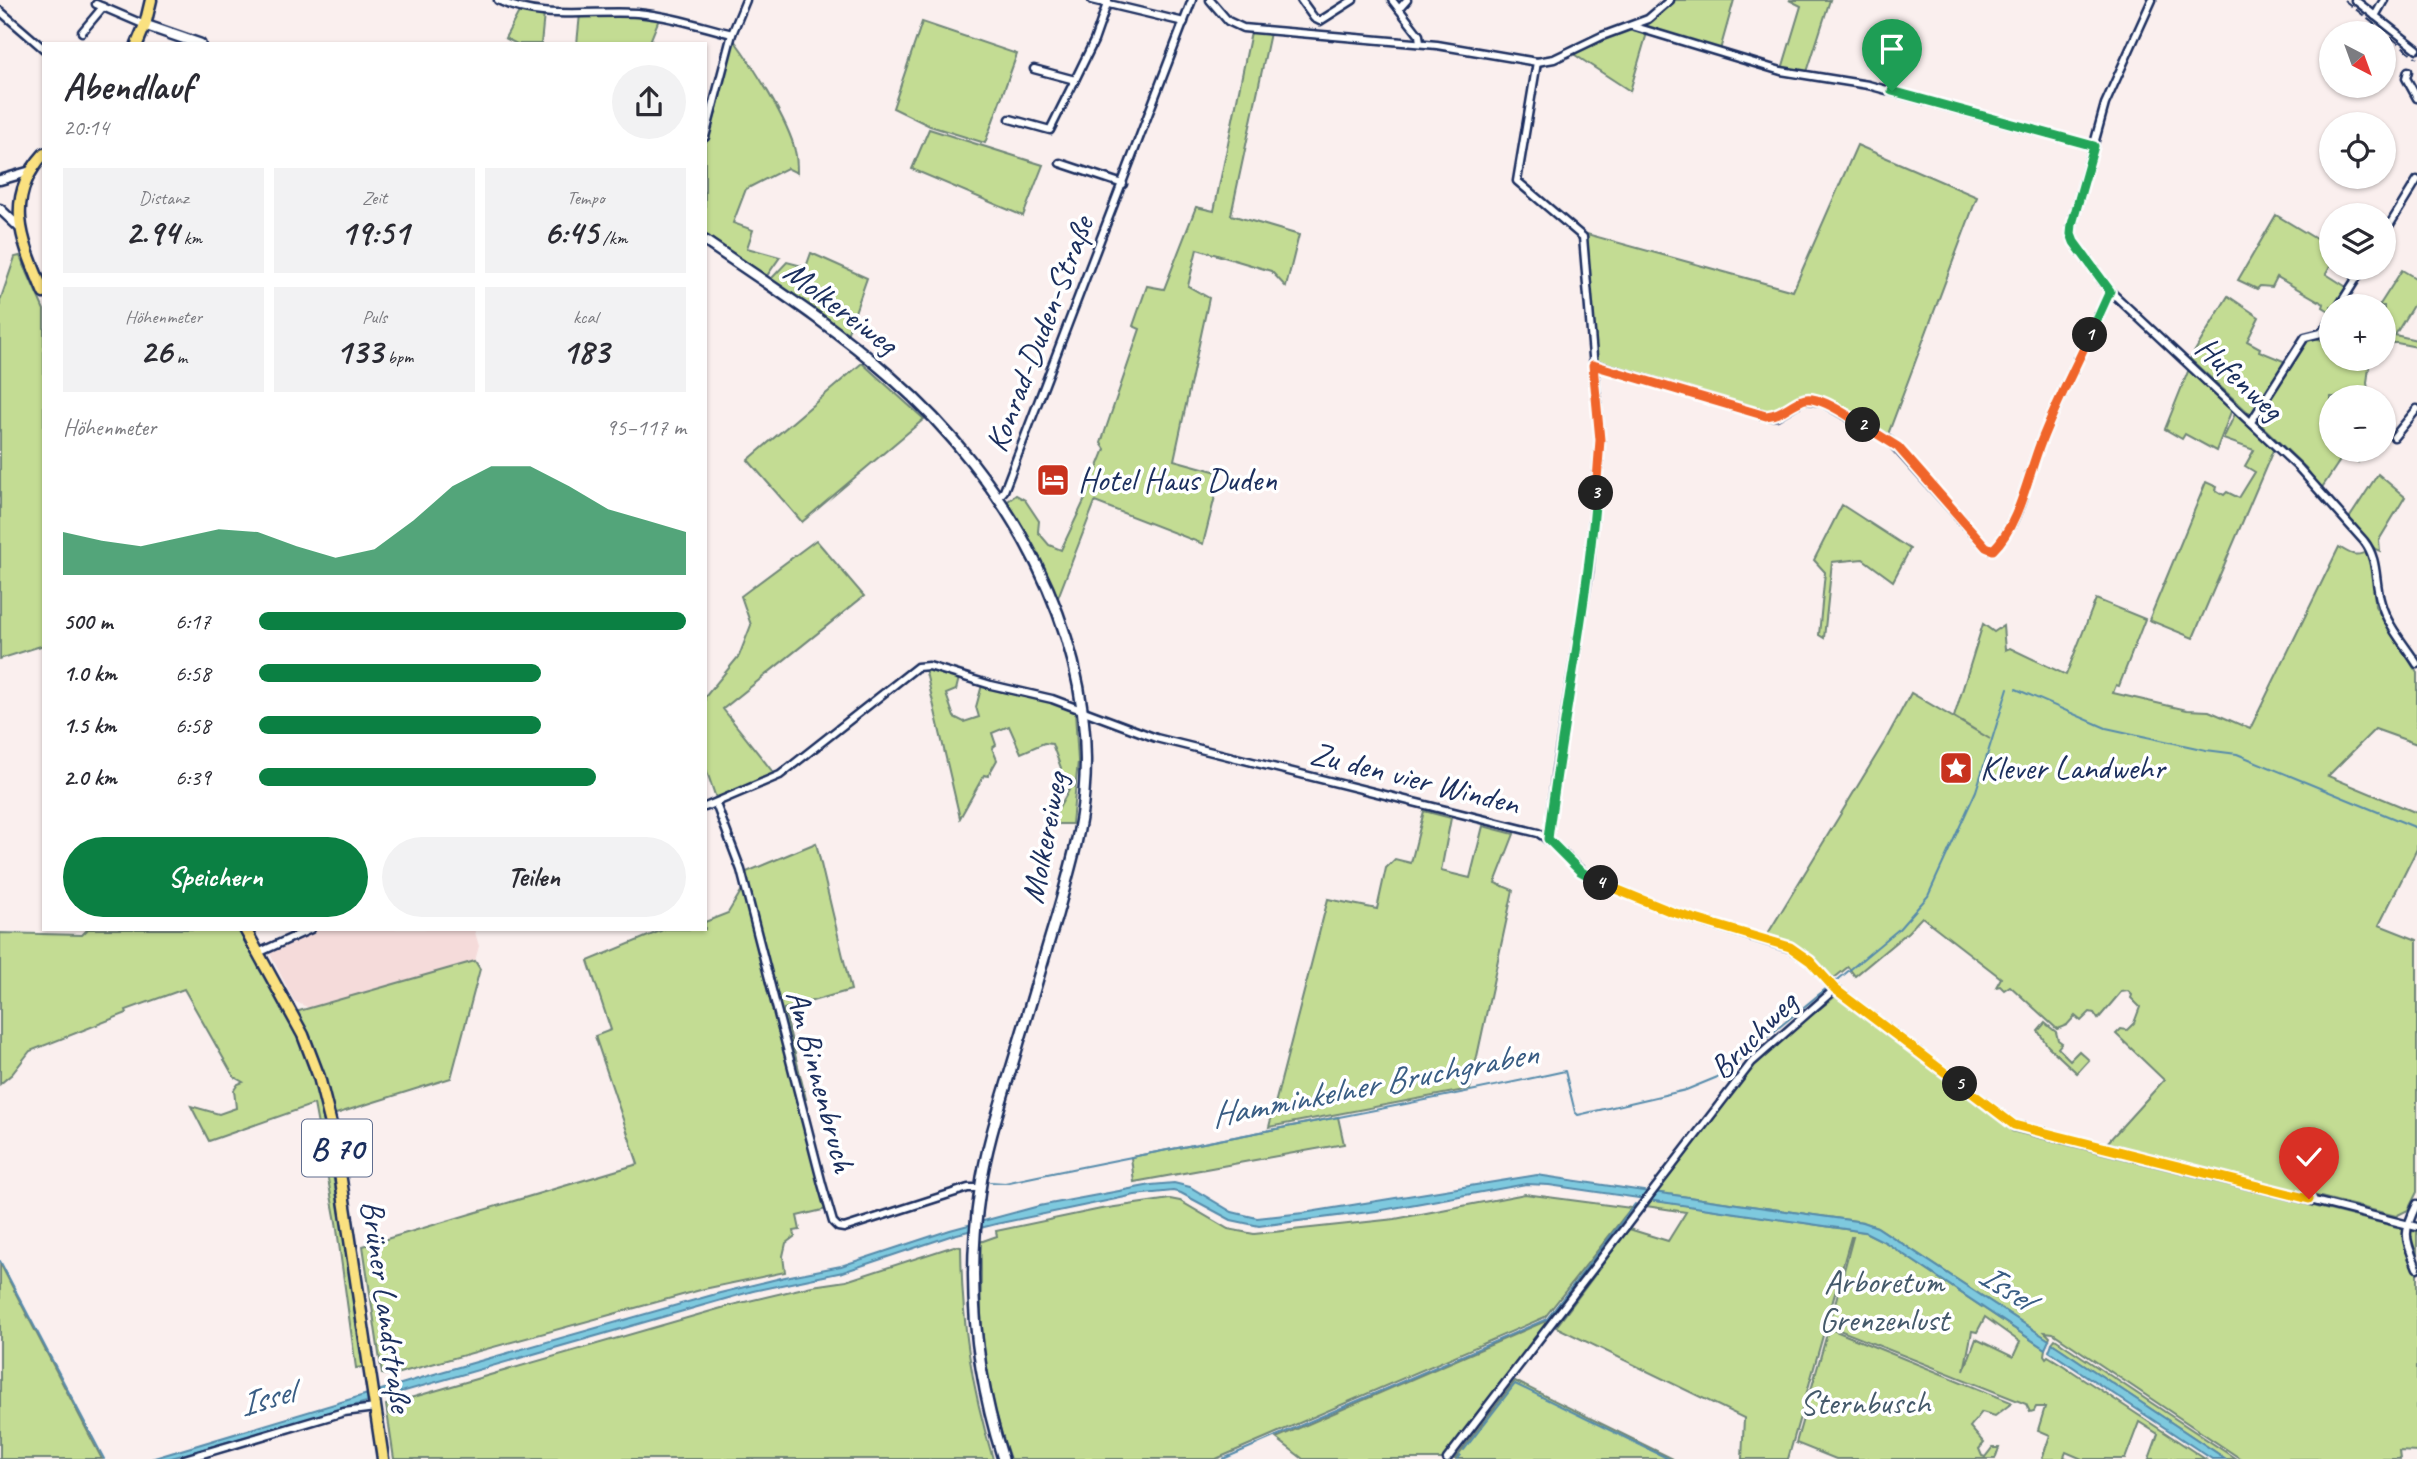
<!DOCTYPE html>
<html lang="de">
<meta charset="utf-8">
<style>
:root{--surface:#fff;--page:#f2f2f3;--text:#2b2b33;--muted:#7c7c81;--accent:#0b8043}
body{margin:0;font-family:Caveat,sans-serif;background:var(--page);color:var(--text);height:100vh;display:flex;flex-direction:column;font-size:26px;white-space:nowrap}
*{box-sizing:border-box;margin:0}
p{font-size:23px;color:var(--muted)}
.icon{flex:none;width:38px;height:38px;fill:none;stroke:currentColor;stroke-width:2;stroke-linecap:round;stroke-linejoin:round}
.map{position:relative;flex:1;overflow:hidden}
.details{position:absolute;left:42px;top:42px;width:665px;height:889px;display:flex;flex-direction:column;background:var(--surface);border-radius:0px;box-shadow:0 2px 5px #0004}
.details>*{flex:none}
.needle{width:46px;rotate:139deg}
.controls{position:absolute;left:2319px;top:21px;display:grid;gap:14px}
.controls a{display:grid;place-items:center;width:77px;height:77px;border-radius:50%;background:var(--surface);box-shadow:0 2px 5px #0004;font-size:35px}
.pin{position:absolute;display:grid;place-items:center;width:60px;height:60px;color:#fff;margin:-72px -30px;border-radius:50% 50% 50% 0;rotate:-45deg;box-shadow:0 0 7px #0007}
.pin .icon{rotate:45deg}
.km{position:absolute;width:35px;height:35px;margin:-18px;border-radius:50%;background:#222;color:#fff;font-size:19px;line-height:35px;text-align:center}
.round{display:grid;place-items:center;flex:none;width:74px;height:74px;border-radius:37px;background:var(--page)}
.summary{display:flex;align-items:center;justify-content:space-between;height:119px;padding:0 21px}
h1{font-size:38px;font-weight:800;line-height:52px}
.figures{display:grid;grid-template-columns:repeat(3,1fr);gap:10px;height:119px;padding:7px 21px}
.figures div{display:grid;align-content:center;border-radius:0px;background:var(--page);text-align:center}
.figures b{font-size:35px;font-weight:800}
.figures small{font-size:19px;font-weight:400}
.figures p{font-size:19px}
.chart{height:196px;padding:14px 21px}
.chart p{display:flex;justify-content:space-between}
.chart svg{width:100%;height:126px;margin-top:7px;fill:var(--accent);opacity:.7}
.action{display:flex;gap:14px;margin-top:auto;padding:14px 21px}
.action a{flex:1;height:80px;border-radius:42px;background:var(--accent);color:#fff;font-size:28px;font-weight:800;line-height:80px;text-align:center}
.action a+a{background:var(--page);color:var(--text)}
ul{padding:0 21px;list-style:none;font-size:23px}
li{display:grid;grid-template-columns:112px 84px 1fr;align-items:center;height:52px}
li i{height:18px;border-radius:9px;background:var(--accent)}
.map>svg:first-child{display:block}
.built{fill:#f5dbda}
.green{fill:#c3dc93;stroke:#6f8678;stroke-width:2;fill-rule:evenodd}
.water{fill:#7ec9de;stroke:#568bab;stroke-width:2}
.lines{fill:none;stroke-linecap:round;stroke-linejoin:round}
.stream{stroke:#568bab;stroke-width:2}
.minor-casing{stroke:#1b2f5e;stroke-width:11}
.tertiary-casing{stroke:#1b2f5e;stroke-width:13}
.secondary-casing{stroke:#1b2f5e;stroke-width:14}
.primary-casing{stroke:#1b2f5e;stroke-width:15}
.minor{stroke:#fff;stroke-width:6}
.tertiary{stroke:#fff;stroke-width:8}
.secondary{stroke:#fff;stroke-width:9}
.primary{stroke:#fae180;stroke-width:10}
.rail{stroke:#1b2f5e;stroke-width:2;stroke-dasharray:10 5;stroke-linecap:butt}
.split-1-casing{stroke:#fff;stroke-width:14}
.split-2-casing{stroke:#fff;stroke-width:14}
.split-3-casing{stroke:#fff;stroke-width:14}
.split-4-casing{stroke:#fff;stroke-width:14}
.split-5-casing{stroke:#fff;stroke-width:14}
.split-6-casing{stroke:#fff;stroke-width:14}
.split-1{stroke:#22a559;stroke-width:9}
.split-2{stroke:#f0652b;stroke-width:9}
.split-3{stroke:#f0652b;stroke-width:9}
.split-4{stroke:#22a559;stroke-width:9}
.split-5{stroke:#f5b400;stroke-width:9}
.split-6{stroke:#f5b400;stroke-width:9}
.labels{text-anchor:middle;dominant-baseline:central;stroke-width:7;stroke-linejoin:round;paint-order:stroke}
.shield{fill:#fff;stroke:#5f6d8e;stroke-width:2}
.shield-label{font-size:32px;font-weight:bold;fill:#1b2f5e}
.street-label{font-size:33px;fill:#1b2f5e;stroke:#fff}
.poi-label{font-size:33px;fill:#1b2f5e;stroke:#fff;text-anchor:start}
.park-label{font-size:33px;fill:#455a6b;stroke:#fff}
.water-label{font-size:35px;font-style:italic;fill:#395d84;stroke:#fff}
</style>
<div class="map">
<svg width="2417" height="1459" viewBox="0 0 2417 1459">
<rect width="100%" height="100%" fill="#faefee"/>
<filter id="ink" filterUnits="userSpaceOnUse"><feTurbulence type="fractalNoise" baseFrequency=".0143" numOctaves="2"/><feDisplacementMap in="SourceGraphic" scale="14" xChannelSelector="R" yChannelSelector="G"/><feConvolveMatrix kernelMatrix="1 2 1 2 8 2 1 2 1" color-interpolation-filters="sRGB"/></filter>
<g filter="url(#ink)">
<polygon class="built" points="320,929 474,929 479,946 475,961 309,1008 294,1001 268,950"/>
<g class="green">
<polygon points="1673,0 1734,0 1720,50 1646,28 1649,20"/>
<polygon points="1789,0 1830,0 1807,72 1782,69 1801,6"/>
<polygon points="520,10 544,14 541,44 517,44 505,38"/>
<polygon points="580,14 623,15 659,19 649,44 577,44"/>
<polygon points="922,22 1017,54 985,143 930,126 893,108"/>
<polygon points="1630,28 1647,33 1630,91 1572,53"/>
<polygon points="1251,32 1270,33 1231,215 1299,235 1286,287 1271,271 1197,249 1188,286 1209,298 1174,460 1221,473 1203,544 1095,502 1057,600 1030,544 1008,506 1008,501 1016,495 1025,500 1039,521 1038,532 1049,545 1061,550 1085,499 1105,449 1101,443 1140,329 1133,326 1147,286 1164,289 1196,207 1214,211"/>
<path d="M734 40C752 64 789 122 795 151 797 158 797 166 797 173L787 168 746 189 733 223 753 230 747 248 780 257 766 277 705 234V145L715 116Z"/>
<polygon points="929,129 1043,165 1023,216 912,169"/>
<path d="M1857 145 1977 197 1887 437 1813 396C1795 398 1784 413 1767 414L1596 363 1587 234 1793 291Z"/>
<polygon points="2276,215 2331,248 2331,265 2326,274 2348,288 2336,306 2331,306 2331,312 2323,307 2324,304 2277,277 2272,287 2260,286 2257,289 2238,280"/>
<polygon points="811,253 867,278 847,335 770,280 787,262 806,267"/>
<polygon points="20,256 44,310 44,645 0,659 0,301 15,257"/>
<polygon points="2402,270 2417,279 2417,299 2395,335 2417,340 2417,347 2397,343 2384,343 2384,306 2379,306"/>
<polygon points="2228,296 2259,317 2247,341 2260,348 2259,351 2286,362 2261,404 2250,414 2190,359"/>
<polygon points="2310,337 2331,342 2331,359 2370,359 2367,383 2369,397 2331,397 2331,450 2365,450 2358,462 2345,453 2321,489 2306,468 2258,422 2258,416 2304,342"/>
<polygon points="862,363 924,419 802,522 748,460"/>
<polygon points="2189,369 2232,409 2216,451 2185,434 2182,439 2165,429"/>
<polygon points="2236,412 2274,448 2193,638 2149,620 2206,482 2217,487 2216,490 2224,495 2227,492 2239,498 2255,472 2245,466 2254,450 2223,439"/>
<polygon points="2378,474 2405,497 2379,540 2380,551 2375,549 2348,520"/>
<polygon points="1842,505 1910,549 1893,581 1863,559 1832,562 1824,638 1819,635 1825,572 1814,560"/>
<polygon points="816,540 864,596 723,709 776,776 719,800 716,798 705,766 705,697 739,656 751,625 741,596"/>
<path d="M2339 547C2350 554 2356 558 2368 551L2372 556 2375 606 2417 673V744L2375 729 2328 776 2417 813V849L2379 925 2417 940V1192L2408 1210 2396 1216 2107 1143 2164 1080 2116 1034 2121 1029 2127 1030 2134 1023 2140 1007 2131 998 2132 995 2128 991 2121 992 2098 1019 2094 1013 2090 1012 2081 1021 2075 1016 2067 1025 2057 1029 2010 986 2004 990 2000 986 1996 987 2001 978 1922 917 1908 932 1855 976 1848 967 1833 979 1806 951 1767 935 1885 741 1911 693 1990 739 1954 717 1983 624 1994 632 2003 626 2005 650 2010 648 2066 675 2096 599 2145 619 2119 686 2116 685 2113 693 2187 710 2209 711 2250 729Z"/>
<polygon points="925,668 959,678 956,690 946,694 954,717 964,722 979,717 976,707 982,685 1049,701 1075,712 1078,761 1072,824 1050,824 1069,790 1054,780 1061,768 1052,744 1044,743 1021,753 1009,726 992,733 996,745 992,748 997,760 988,776 984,775 960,818"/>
<polygon points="1424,811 1451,818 1441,871 1470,878 1483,826 1514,834 1495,883 1513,890 1470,1089 1269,1127 1328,899 1377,909 1386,868 1395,859 1411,863"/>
<polygon points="816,843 851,990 784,1009 806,1099 796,1102 827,1209 797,1216 800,1230 794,1231 795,1236 786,1243 783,1256 785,1272 704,1289 392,1375 382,1374 363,1246 638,1164 595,1036 611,1030 588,961 665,929 705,929 705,922 728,913 743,888 766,983 771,982 744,873"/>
<polygon points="88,929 238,929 280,1001 285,1015 475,961 480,969 451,1078 323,1118 342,1225 363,1367 356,1368 336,1222 314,1104 209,1141 191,1106 219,1114 236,1108 234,1090 238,1084 243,1082 234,1077 184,989 126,1010 127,1013 30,1051 12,1074 0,1084 0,933 82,935"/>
<polygon points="1837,995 2008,1125 2012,1131 2417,1232 2417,1452 2399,1451 2400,1459 2241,1459 2053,1333 2045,1332 2050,1337 2049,1340 1877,1227 1863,1222 1653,1192 1762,1055"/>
<polygon points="2045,1023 2056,1032 2058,1040 2062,1043 2058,1048 2070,1060 2079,1051 2089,1060 2077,1073 2048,1046 2038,1031"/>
<polygon points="1338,1117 1344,1144 1134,1182 1131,1157"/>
<path d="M1525 1194 1631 1208 1545 1317 1216 1459H1010C993 1412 984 1364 981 1314 980 1290 982 1266 980 1242L997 1236 996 1231 1101 1209 1170 1199 1180 1201 1228 1229 1254 1234 1395 1219Z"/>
<path d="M1651 1200 1865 1232 1885 1242 2045 1349 2044 1355 2046 1358 2048 1356 2061 1364 2205 1459H2149L2158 1434 2139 1422 2125 1459H2082L2066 1452 2064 1457 2068 1459H2042L2050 1435 2038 1430 2045 1407H2036L2034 1411 2030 1412 2026 1404 1829 1326 1853 1237H1851L1788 1459H1742L1744 1418 1556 1327 1629 1229 1668 1241 1686 1212 1646 1206ZM1985 1317 2020 1342 2013 1357 1976 1339 1964 1371 1972 1331 1977 1332Z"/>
<path d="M954 1246 961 1247C962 1324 971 1386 993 1459H394L386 1405 732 1305 812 1286 846 1281Z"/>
<polygon points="1598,1254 1600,1256 1444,1459 1303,1459 1276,1438 1546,1321"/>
<polygon points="0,1263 102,1459 0,1459"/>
<polygon points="1833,1330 2011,1402 2012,1403 1995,1416 1982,1412 1970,1427 1984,1443 1979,1449 1982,1456 1985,1457 1992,1448 1999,1448 1995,1459 1836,1459 1796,1443 1827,1334"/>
<polygon points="2055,1339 2236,1459 2226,1459 2052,1343"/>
<polygon points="1515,1381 1673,1459 1455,1459"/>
</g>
<g class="water">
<polygon points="1537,1175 1650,1192 1645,1199 1549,1185 1526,1184 1377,1211 1259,1226 1231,1220 1181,1193 1173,1191 1135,1195 996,1224 953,1235 843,1272 753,1291 168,1459 151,1459 441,1372 716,1294 785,1277 841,1266 950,1230 1039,1206 1151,1185 1174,1183 1190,1187 1232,1212 1257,1218 1303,1213"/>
<polygon points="1653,1192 1863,1222 1877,1227 2049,1340 2045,1349 1885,1242 1865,1232 1648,1200"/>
<polygon points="2052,1343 2226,1459 2212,1459 2049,1351"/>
</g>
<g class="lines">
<g class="stream">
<polyline points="2016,689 2106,728 2206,750 2237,754 2417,828"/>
<polyline points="1834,983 1899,929 1928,896 1976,791 2008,688"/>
<path d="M990 1182 1005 1183C1191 1143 1379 1112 1565 1071L1575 1112 1578 1115 1686 1090 1720 1076 1828 987"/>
<polyline points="0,1261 104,1459"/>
<polyline points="1464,1450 1515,1384 1669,1459"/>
<polyline points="1223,1459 1547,1319 1635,1204"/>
<polyline points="1457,1459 1460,1455"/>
</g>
<defs>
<g id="minor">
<path d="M498 0C540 21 592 10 637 13 671 16 700 26 732 34"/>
<polyline points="1092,0 1184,22"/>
<polyline points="1210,0 1228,21 1243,28 1437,45 1537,62 1554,59 1602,36 1648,19 1670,0"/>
<polyline points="1301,0 1314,18 1320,21 1353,0"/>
<polyline points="1392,0 1419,35 1420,43"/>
<polyline points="2355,0 2417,49"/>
<polyline points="96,4 145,25"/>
<polyline points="1399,9 1407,0"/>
<polyline points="0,11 44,49"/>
<polyline points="2375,16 2384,0"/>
<polyline points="1632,26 1781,71 1868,85 2094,146"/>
<polyline points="82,32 103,7"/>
<polyline points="1537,62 1517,181 1583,237 1600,440 1589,571 1556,771 1548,839"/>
<polyline points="2408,71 2406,78 2417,98"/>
<polyline points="1075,80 1094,41 1108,1"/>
<polyline points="1010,119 1050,130 1075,80 1034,69"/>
<polyline points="705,137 732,34 746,0"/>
<polyline points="1060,163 1123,184"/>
<polyline points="2384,234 2417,180"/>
<path d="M2110 291 2298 467 2364 541C2379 560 2374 581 2381 603 2387 625 2405 645 2417 664"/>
<polyline points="2339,306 2363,268"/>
<path d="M1593 364 1766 416H1776L1804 399 1822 402 1890 441 1986 547 1993 550C2022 521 2027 473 2043 437 2064 388 2088 340 2110 291L2074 242 2071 234 2072 224 2105 104 2152 0"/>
<polyline points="2251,422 2305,337 2321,333 2331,320"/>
<polyline points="2394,437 2417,409"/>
<polyline points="997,499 1004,491 1192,0"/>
<polyline points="716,804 741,870 822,1184 833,1222 838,1227 844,1228 968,1188 980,1188"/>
<path d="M705 807 780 775 917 667 929 666 991 685 1052 699 1156 738 1538 833C1559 845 1572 866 1592 879L1672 912 1790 948 1810 961 1835 989 2014 1125 2417 1227"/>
<polyline points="258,953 311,929"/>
<path d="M2417 1204C2402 1234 2405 1237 2417 1268"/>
<polyline points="185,1459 344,1412 375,1408"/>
<polyline points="1447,1459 1752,1062 1835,989"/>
</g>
<g id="tertiary">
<polyline points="0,180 31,171"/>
<polyline points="0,209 19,227"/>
</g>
<g id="secondary">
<polyline points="145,25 200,44"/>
<path d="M705 241C768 284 834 326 891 377 1007 478 1098 635 1084 793 1081 834 1068 875 1057 915 1044 957 1032 1000 1019 1042 1005 1091 987 1140 980 1190 966 1282 975 1371 1003 1459"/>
</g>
<g id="primary">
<polyline points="137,44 145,25 151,0"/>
<path d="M44 154C2 200 23 243 44 293"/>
<polyline points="245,929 303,1035 319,1077 335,1140 383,1459"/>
</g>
</defs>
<use href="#minor" class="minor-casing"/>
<use href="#tertiary" class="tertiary-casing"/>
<use href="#secondary" class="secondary-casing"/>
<use href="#primary" class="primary-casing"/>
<use href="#minor" class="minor"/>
<use href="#tertiary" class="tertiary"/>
<use href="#secondary" class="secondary"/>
<use href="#primary" class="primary"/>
<polyline class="rail" points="2344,0 2417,58"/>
</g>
</g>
<g class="lines" filter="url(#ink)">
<defs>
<polyline id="split-1" points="1892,91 2094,146 2072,224 2071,234 2074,242 2110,291 2090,335"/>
<path id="split-2" d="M1863 425 1898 447 1986 547 1993 550C2019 525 2028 475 2041 442 2055 406 2074 370 2090 335"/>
<path id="split-3" d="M1596 493 1600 440 1593 365 1766 416C1781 415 1788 406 1802 400 1817 393 1849 417 1863 425"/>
<path id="split-4" d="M1596 493C1587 609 1562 723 1548 839L1580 871 1601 883"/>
<polyline id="split-5" points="1601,883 1672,912 1790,947 1810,961 1835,989 1960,1084"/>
<polyline id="split-6" points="1960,1084 2014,1125 2309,1199"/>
</defs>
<use href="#split-1" class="split-1-casing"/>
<use href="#split-2" class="split-2-casing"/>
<use href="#split-3" class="split-3-casing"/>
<use href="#split-4" class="split-4-casing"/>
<use href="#split-5" class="split-5-casing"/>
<use href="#split-6" class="split-6-casing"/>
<use href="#split-1" class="split-1"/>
<use href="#split-2" class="split-2"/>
<use href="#split-3" class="split-3"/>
<use href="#split-4" class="split-4"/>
<use href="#split-5" class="split-5"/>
<use href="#split-6" class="split-6"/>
</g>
<defs>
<symbol id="hotel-square" viewBox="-11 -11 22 22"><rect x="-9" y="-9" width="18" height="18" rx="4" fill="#c8321e" stroke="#fff"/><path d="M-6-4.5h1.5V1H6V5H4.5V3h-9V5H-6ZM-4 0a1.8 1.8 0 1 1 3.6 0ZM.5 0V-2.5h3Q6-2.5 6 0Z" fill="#fff"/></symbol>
<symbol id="sight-square" viewBox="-11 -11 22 22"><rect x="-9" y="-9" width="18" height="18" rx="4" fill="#c8321e" stroke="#fff"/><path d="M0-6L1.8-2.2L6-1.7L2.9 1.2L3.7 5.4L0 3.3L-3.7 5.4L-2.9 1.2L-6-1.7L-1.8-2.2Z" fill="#fff"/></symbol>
</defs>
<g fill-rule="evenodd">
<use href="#hotel-square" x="1034" y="461" width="38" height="38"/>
<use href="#sight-square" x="1937" y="749" width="38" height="38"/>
</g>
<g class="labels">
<rect class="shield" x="302" y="1119.5" width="70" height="57" rx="5"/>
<g class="shield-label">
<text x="337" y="1148">B 70</text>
</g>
<g class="street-label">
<text transform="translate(841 307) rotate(37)">Molkereiweg</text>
<text transform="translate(1039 334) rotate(-69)">Konrad-Duden-Straße</text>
<text transform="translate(2240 378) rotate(43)">Hufenweg</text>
<text transform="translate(1415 778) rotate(14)">Zu den vier Winden</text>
<text transform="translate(1044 838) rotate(-79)">Molkereiweg</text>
<text transform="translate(1753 1035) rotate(-45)">Bruchweg</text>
<text transform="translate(821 1081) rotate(75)">Am Binnenbruch</text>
<text transform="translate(387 1306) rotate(82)">Brüner Landstraße</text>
</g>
<g class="poi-label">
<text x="1078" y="480">Hotel Haus Duden</text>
<text x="1980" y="768">Klever Landwehr</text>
</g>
<g class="park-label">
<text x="1884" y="1282">Arboretum<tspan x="1884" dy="38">Grenzenlust</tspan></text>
<text x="1865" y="1403">Sternbusch</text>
</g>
<g class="water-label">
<text transform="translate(1374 1084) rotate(-11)">Hamminkelner Bruchgraben</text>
<text transform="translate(2006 1286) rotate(33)">Issel</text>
<text transform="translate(266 1398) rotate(-16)">Issel</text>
</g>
</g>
</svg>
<div class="controls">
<a><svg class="needle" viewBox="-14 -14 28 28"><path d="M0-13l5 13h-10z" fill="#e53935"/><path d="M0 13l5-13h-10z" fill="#7c7c81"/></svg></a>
<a><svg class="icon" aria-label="locate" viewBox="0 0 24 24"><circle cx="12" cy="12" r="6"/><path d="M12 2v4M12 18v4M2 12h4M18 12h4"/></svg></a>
<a><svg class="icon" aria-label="layers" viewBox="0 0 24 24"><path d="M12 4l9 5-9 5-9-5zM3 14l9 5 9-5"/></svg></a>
<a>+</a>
<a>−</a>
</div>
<div class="pin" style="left:1892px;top:91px;background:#1e9e55"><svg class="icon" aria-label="arrive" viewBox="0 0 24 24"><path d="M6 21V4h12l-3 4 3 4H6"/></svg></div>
<div class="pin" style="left:2309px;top:1199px;background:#d93025"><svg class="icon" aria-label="check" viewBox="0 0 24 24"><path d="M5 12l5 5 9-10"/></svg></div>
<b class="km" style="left:2090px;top:335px">1</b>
<b class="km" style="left:1863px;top:425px">2</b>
<b class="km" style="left:1596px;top:493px">3</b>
<b class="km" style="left:1601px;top:883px">4</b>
<b class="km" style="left:1960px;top:1084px">5</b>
<section class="details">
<div class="summary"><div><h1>Abendlauf</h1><p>20:14</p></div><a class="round"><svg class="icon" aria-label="share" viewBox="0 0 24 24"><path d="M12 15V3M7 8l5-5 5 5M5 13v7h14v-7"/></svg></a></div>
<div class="figures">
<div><p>Distanz</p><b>2.94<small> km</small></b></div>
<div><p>Zeit</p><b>19:51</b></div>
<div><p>Tempo</p><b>6:45<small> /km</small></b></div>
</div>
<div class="figures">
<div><p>Höhenmeter</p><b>26<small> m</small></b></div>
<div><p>Puls</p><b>133<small> bpm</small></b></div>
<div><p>kcal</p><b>183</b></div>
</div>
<div class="chart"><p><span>Höhenmeter</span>95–117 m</p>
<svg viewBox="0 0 160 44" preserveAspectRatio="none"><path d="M0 44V29L10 32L20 34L30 31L40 28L50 29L60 34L70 38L80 35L90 25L100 13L110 6L120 6L130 13L140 21L150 25L160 29V44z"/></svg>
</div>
<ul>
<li><b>500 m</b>6:17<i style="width:100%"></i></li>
<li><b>1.0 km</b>6:58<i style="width:66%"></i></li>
<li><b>1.5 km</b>6:58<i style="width:66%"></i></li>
<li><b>2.0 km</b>6:39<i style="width:79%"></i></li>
</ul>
<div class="action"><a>Speichern</a><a>Teilen</a></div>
</section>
</div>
